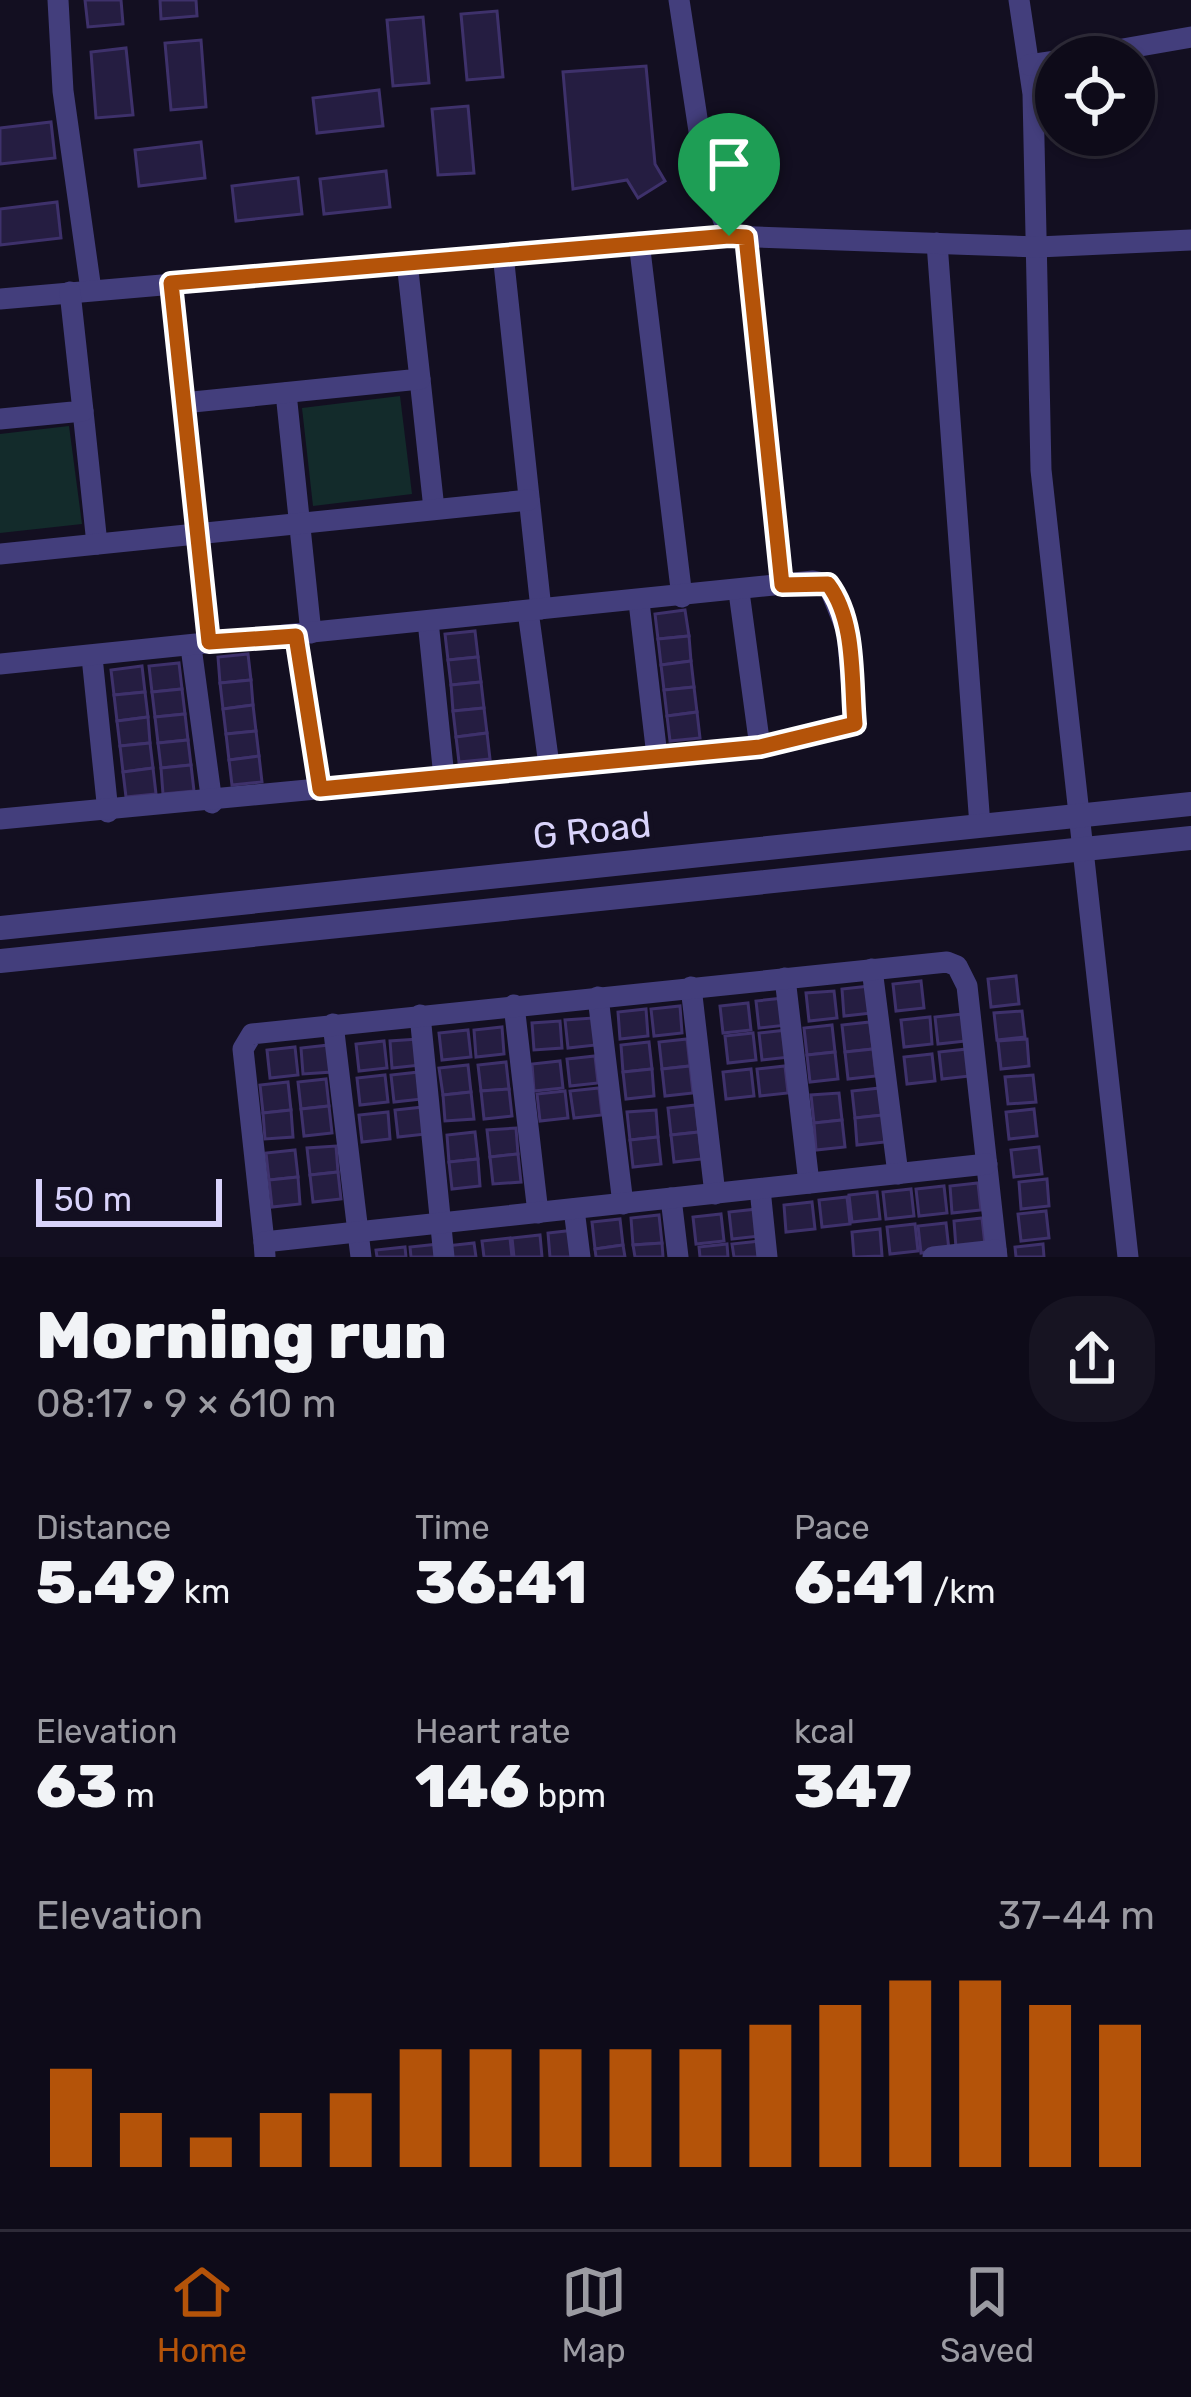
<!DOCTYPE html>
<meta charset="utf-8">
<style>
:root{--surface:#0e0b19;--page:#171422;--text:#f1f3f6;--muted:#9b9ba2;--line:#2e2b38;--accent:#b45309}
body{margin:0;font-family:Rubik,sans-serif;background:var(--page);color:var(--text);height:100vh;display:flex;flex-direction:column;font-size:45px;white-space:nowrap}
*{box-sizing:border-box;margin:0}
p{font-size:39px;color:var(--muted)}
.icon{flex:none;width:66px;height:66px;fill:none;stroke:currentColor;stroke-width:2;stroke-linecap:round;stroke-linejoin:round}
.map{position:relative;height:1257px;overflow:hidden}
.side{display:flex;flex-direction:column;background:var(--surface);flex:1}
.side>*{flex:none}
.buttons{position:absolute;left:1035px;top:36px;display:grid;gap:24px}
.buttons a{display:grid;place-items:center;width:120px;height:120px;border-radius:50%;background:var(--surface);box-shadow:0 3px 9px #0004,0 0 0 3px var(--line);font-size:60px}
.scale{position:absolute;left:36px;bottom:30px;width:186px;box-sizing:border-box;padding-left:12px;border:6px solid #d9d3fb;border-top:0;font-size:33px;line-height:42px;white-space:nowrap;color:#d9d3fb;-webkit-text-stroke:9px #130f21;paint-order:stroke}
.pin{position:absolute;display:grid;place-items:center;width:102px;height:102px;color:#fff;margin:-123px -51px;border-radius:50% 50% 50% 0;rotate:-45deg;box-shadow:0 0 12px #0007}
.pin .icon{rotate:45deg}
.round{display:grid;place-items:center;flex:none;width:126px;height:126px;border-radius:48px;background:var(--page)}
.overview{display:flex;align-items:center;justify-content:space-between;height:204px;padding:0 36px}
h1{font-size:66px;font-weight:800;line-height:90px}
.stats{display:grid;grid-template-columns:repeat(3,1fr);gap:18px;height:204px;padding:12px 36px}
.stats div{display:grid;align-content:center}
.stats b{font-size:60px;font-weight:800}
.stats small{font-size:33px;font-weight:400}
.stats p{font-size:33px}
.chart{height:336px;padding:24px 36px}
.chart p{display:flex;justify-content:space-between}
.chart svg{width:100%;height:216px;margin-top:12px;stroke:var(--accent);stroke-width:6}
.menu{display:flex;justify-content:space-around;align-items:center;height:168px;border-top:3px solid var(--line);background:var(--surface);font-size:33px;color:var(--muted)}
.menu a{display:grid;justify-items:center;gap:6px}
.menu .selected{color:var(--accent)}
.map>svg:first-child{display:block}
.green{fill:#132b2b}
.building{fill:#251d41;stroke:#3e316b;stroke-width:3}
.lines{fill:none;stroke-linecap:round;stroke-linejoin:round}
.minor{stroke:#433e7c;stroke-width:21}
.tertiary{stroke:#433e7c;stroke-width:24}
.route-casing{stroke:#fff;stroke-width:24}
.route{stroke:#b45309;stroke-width:15}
.labels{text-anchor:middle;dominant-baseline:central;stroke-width:10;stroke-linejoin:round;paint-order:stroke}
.street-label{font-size:36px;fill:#d9d3fb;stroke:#130f21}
</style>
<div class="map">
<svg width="1191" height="1257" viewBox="0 0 1191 1257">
<rect width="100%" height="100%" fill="#130f21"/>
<g class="green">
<polygon points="400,396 412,494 313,506 302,408"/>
<polygon points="69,426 82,524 0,533 0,434"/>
</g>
<g class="building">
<polygon points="85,0 121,0 123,24 88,27"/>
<polygon points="160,0 196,0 197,16 161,19"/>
<polygon points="497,11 503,77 467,80 461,14"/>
<polygon points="423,17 429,83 393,86 387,20"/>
<polygon points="201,40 206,107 171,110 165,43"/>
<polygon points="126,48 133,115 96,118 91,52"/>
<polygon points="646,66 655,164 665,181 638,198 627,180 573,189 563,72"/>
<polygon points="379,90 383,126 317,133 313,98"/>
<polygon points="468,106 474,173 438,175 432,109"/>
<polygon points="51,122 55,158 0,164 0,128"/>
<polygon points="201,142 205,178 139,186 135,150"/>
<polygon points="386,171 390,207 324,214 320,179"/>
<polygon points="298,178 302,214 236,221 232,186"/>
<polygon points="57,202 61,238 0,245 0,209"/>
<polygon points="685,610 689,636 658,639 655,614"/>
<polygon points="475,631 478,657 448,660 445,634"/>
<polygon points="689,636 691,661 661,665 658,639"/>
<polygon points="248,654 251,680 220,683 218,657"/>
<polygon points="478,657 481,682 451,685 448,660"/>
<polygon points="691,661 694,687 664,690 661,665"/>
<polygon points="179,663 182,689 152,692 149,666"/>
<polygon points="142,666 145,692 114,695 111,670"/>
<polygon points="251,680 253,705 223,709 220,683"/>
<polygon points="481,682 484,708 453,711 451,685"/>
<polygon points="694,687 697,712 667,716 664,690"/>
<polygon points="182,689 185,714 155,717 152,692"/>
<polygon points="145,692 148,717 117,721 114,695"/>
<polygon points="253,705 256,731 226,734 223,709"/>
<polygon points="484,708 487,733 456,737 453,711"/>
<polygon points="697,712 700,738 670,741 667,716"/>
<polygon points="185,714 188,740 158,743 155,717"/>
<polygon points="148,717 150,743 120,746 117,721"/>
<polygon points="256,731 259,756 229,760 226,734"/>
<polygon points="487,733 490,759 459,762 456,737"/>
<polygon points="188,740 191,765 161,768 158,743"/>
<polygon points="150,743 153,768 123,772 120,746"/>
<polygon points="259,756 262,782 232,785 229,760"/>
<polygon points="191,765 194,791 163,794 161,768"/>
<polygon points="153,768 156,794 126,797 123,772"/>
<polygon points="1016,976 1019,1004 991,1007 988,979"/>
<polygon points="921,981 924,1008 896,1011 893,984"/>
<polygon points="870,986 872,1013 844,1016 842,989"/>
<polygon points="834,991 837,1018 809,1021 806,993"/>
<polygon points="784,998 787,1025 759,1028 756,1001"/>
<polygon points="748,1003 751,1030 723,1033 720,1006"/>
<polygon points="680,1006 682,1033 654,1036 651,1009"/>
<polygon points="646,1009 648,1036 620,1039 618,1012"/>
<polygon points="1022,1011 1025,1037 997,1040 994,1013"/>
<polygon points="963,1014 966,1041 938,1044 935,1017"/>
<polygon points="930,1017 932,1044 904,1047 901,1020"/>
<polygon points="593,1018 596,1045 568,1048 565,1020"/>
<polygon points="560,1021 562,1048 534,1050 532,1023"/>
<polygon points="870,1022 873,1049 845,1052 842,1025"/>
<polygon points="832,1025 835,1052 807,1055 804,1028"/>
<polygon points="502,1027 504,1054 476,1057 474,1030"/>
<polygon points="468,1030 471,1057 442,1060 439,1033"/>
<polygon points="787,1030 790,1057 762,1060 759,1033"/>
<polygon points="753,1033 756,1060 728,1063 725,1036"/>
<polygon points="418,1039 421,1065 392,1068 390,1041"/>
<polygon points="687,1039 690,1066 662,1069 659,1042"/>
<polygon points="1027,1039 1029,1066 1001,1069 998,1041"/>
<polygon points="384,1041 387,1068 359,1071 356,1044"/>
<polygon points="649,1042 652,1069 623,1072 621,1045"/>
<polygon points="329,1045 332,1072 303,1074 301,1048"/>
<polygon points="295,1047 298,1075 270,1078 267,1050"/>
<polygon points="873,1049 876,1076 848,1079 845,1052"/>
<polygon points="967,1049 970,1076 942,1079 939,1052"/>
<polygon points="835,1052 838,1079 810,1082 807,1055"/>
<polygon points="932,1054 935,1081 907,1084 904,1057"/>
<polygon points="595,1056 598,1083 570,1086 567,1059"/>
<polygon points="560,1061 563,1088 534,1091 532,1064"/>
<polygon points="506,1062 509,1089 481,1091 478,1065"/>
<polygon points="468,1065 471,1092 443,1095 439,1068"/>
<polygon points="690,1066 693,1093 665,1096 662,1069"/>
<polygon points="785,1066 788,1093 760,1096 757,1069"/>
<polygon points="652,1069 654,1096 626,1099 623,1072"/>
<polygon points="751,1069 754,1096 726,1099 723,1072"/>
<polygon points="419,1072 422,1099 394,1102 391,1075"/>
<polygon points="385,1075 388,1102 360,1105 357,1078"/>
<polygon points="1033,1075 1036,1102 1008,1104 1005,1077"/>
<polygon points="326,1079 329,1106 301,1109 298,1082"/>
<polygon points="288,1082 291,1110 263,1113 260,1085"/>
<polygon points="599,1088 602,1115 574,1118 570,1091"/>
<polygon points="880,1088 883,1115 855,1118 852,1091"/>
<polygon points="509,1089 512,1116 484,1119 481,1091"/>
<polygon points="565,1091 568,1118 540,1121 537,1094"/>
<polygon points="471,1092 474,1119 445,1121 443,1095"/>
<polygon points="839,1093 842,1120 814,1123 811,1095"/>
<polygon points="696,1105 699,1132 671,1135 668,1108"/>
<polygon points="329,1106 332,1133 304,1136 301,1109"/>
<polygon points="423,1107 426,1134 398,1137 395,1110"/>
<polygon points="1034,1109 1037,1136 1009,1139 1006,1112"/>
<polygon points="291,1110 293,1137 265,1139 263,1113"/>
<polygon points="656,1110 658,1137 630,1140 627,1112"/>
<polygon points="388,1112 390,1139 362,1142 359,1115"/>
<polygon points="883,1115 885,1142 857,1145 855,1118"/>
<polygon points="842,1120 845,1147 816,1150 814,1123"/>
<polygon points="516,1128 518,1154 490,1157 487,1130"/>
<polygon points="475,1132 478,1159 449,1162 447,1135"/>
<polygon points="699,1132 702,1159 674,1162 671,1135"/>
<polygon points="658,1137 661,1164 633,1167 630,1140"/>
<polygon points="336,1146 338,1172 310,1175 307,1148"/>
<polygon points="1039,1147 1042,1174 1014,1177 1011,1150"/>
<polygon points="295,1150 298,1177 269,1180 266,1153"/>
<polygon points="518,1154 521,1182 493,1184 490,1157"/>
<polygon points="478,1159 480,1186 452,1189 449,1162"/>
<polygon points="338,1172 341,1199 313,1202 310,1175"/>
<polygon points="298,1177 300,1204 272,1207 269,1180"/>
<polygon points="1047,1179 1049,1206 1021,1209 1019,1182"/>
<polygon points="978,1183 981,1210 952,1213 950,1186"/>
<polygon points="944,1186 947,1213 919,1216 916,1189"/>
<polygon points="911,1189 914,1216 886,1219 883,1192"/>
<polygon points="877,1192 880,1219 852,1222 849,1195"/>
<polygon points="847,1197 850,1224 822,1227 819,1200"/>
<polygon points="812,1202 815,1229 786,1232 784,1205"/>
<polygon points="757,1209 760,1236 732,1239 729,1212"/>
<polygon points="1046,1211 1049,1238 1021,1241 1018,1214"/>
<polygon points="721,1214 724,1241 696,1244 693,1217"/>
<polygon points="659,1215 662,1243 633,1245 631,1218"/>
<polygon points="982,1218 985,1245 956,1248 954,1221"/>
<polygon points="620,1219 623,1245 595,1249 592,1222"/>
<polygon points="946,1223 949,1250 921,1253 918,1226"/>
<polygon points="915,1224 918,1251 890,1254 887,1227"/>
<polygon points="880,1229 882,1256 854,1257 852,1232"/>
<polygon points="575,1230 579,1257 550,1257 548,1233"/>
<polygon points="540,1235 542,1257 514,1257 512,1238"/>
<polygon points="510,1238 512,1257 484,1257 482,1241"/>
<polygon points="760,1241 762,1257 734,1257 732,1244"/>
<polygon points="474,1243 476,1257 448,1257 446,1246"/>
<polygon points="662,1243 663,1257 635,1257 633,1245"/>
<polygon points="439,1244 440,1257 411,1257 410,1247"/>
<polygon points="727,1244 728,1257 700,1257 699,1247"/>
<polygon points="1043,1244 1044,1257 1016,1257 1015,1247"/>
<polygon points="623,1245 625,1257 596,1257 595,1249"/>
<polygon points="405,1247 406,1257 377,1257 376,1250"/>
</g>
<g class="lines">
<g class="minor">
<polyline points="58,0 63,91 91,290"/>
<polyline points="679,0 704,164 729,236"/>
<polyline points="1019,0 1033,94 1041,470 1128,1257"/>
<polyline points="1077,57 1191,37"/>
<polyline points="1029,65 1056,61"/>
<polyline points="746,237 782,585"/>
<polyline points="639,242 682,597"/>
<polyline points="937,243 980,826"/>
<polyline points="503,254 541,609"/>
<polyline points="171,283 209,642"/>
<polyline points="0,299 729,236 1038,247 1191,240"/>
<polyline points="420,379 434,509"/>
<polyline points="286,393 311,633"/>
<polyline points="183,403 420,379 407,262"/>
<polyline points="83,411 97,544"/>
<polyline points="0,419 83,411 70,292"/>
<polyline points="0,554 529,500"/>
<polyline points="739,592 760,747"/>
<polyline points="639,602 657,756"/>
<polyline points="528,611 549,765"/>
<polyline points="428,621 444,777"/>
<polyline points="296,636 319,789"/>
<polyline points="191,647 212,803"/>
<polyline points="92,657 108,812"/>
<polyline points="0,664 813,581 828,584 847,631 855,724 760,747 0,819"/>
<polyline points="872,969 898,1174"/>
<polyline points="785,978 809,1183"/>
<polyline points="691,987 715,1194"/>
<polyline points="598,997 623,1204"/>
<polyline points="514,1005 538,1213"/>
<polyline points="420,1015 444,1257"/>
<polyline points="333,1024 361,1257"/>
<polyline points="760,1189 767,1257"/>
<polyline points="671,1198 678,1257"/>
<polyline points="574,1209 580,1257"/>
<polyline points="264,1242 243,1049 252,1034 947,962 957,966 967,986 997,1257"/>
<polyline points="265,1256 264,1242 987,1164"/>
<polyline points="933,1257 996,1250"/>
</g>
<g class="tertiary">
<polyline points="0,928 1191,804"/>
<polyline points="0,961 1191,838"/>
</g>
</g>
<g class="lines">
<defs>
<path id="route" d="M729 236 746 237 782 585 828 584C856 621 851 679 855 724L760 747 320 789 296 636 209 642 171 283Z"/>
</defs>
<use href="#route" class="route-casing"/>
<use href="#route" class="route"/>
</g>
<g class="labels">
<g class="street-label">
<text transform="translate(592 830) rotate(-6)">G Road</text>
</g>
</g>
</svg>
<div class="buttons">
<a><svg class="icon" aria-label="locate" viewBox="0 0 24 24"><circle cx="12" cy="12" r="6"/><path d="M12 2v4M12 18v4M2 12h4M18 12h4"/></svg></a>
</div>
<div class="scale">50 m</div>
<div class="pin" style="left:729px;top:236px;background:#1e9e55"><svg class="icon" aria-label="arrive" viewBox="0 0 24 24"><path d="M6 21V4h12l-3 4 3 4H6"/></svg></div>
</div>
<section class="side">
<div class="overview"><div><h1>Morning run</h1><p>08:17 · 9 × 610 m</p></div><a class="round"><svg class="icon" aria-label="share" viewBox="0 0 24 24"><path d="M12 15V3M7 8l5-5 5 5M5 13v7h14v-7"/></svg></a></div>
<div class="stats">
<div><p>Distance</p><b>5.49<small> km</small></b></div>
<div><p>Time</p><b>36:41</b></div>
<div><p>Pace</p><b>6:41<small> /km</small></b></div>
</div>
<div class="stats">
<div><p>Elevation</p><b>63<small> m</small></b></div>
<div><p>Heart rate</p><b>146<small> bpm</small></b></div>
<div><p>kcal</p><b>347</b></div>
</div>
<div class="chart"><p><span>Elevation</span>37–44 m</p>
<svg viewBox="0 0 160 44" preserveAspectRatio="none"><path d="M5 44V24M15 44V33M25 44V38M35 44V33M45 44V29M55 44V20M65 44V20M75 44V20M85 44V20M95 44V20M105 44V15M115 44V11M125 44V6M135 44V6M145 44V11M155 44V15"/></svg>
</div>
</section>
<nav class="menu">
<a class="selected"><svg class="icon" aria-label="home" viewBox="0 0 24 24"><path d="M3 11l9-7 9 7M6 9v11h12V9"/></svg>Home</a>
<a><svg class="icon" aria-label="map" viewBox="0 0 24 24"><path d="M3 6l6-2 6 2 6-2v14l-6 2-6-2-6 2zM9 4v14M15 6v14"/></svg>Map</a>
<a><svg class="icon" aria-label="saved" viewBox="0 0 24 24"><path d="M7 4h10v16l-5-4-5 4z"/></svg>Saved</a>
</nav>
